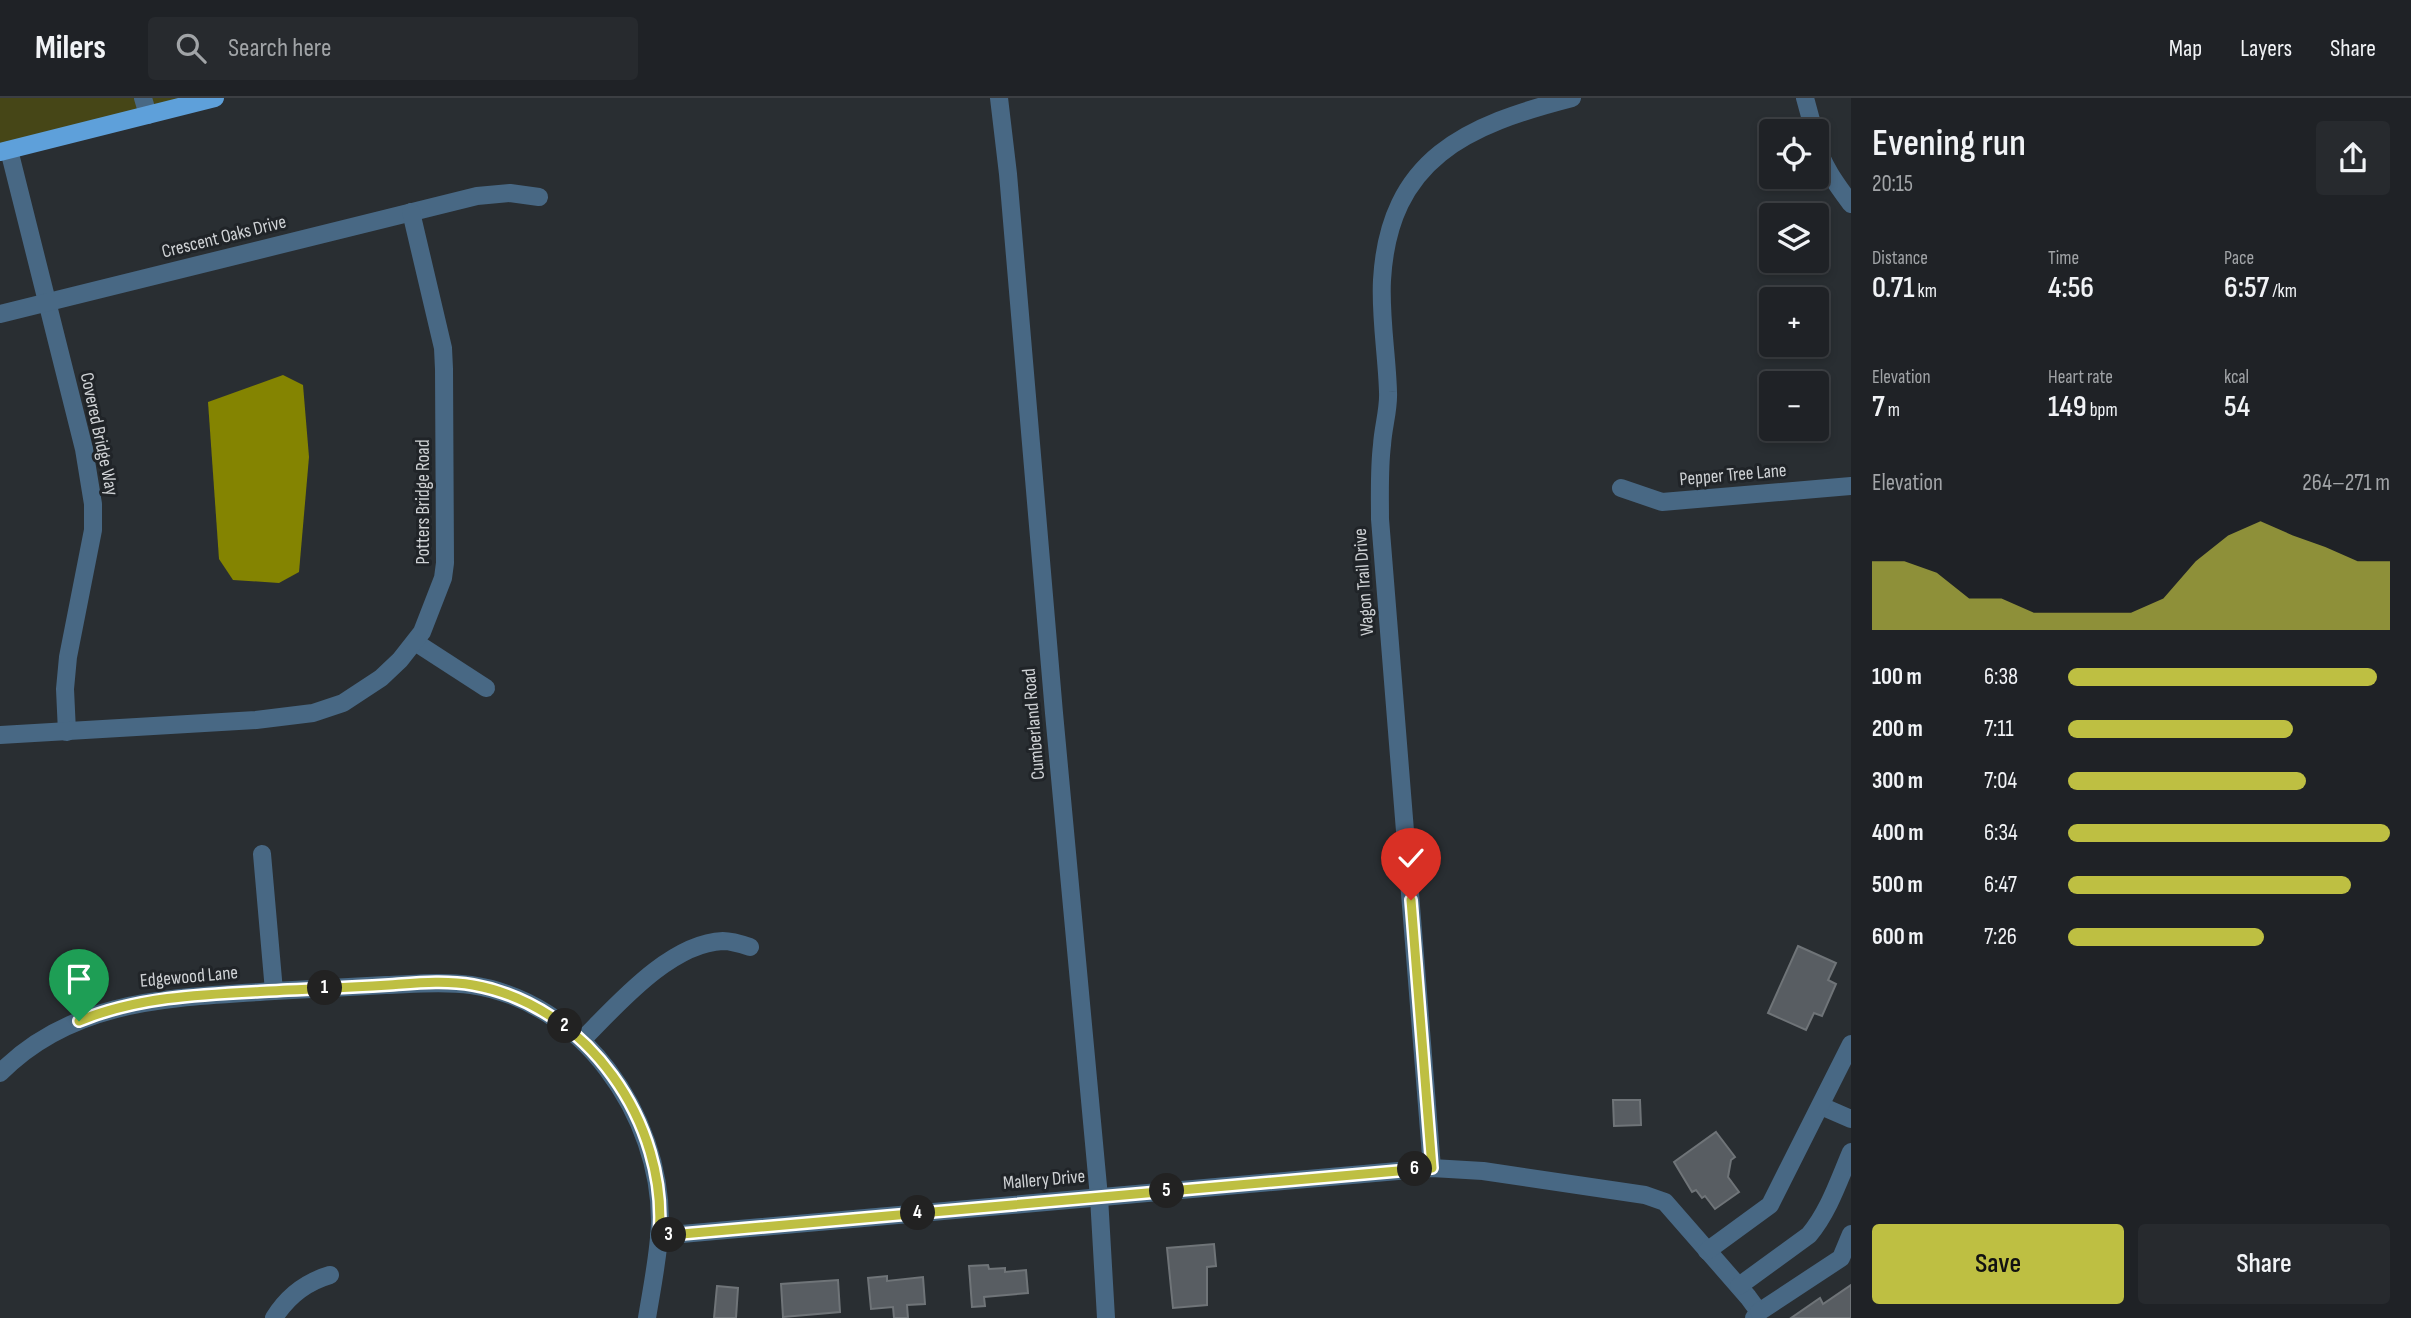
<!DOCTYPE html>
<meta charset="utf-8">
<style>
:root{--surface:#1f2226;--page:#272a2e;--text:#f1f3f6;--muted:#a1a4a7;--line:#3c3f43;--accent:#bebf42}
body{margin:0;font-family:"Sofia Sans Condensed",sans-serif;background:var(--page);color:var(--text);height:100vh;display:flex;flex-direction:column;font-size:26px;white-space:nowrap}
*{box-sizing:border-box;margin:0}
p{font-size:23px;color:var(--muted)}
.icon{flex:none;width:38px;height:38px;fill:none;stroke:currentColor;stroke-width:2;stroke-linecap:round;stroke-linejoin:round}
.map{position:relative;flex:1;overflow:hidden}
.drawer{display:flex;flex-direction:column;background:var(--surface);width:560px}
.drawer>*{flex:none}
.controls{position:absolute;left:1759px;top:21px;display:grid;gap:14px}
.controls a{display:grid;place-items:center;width:70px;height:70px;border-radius:7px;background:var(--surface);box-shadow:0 4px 10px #0003,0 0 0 2px var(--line);font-size:35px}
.pin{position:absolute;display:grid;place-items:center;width:60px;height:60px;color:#fff;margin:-72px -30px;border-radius:50% 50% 50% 0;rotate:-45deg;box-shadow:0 0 7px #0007}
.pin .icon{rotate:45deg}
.km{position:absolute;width:35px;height:35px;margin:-18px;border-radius:50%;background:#222;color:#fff;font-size:19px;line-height:35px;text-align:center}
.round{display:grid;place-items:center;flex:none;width:74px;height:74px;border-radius:7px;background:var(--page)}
.headline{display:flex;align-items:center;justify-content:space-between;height:119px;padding:0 21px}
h1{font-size:38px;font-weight:600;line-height:52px}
.stats{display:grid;grid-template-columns:repeat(3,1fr);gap:10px;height:119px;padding:7px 21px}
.stats div{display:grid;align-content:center}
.stats b{font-size:30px;font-weight:600}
.stats small{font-size:19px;font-weight:400}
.stats p{font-size:19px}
.chart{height:196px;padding:14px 21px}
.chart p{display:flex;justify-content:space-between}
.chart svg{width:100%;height:126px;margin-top:7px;fill:var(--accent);opacity:.7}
.button{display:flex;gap:14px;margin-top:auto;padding:14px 21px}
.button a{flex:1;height:80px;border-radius:7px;background:var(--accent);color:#111;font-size:28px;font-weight:600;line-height:80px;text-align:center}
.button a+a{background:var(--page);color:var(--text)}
ul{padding:0 21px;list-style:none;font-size:23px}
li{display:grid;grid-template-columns:112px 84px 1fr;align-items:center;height:52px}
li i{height:18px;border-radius:9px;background:var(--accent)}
header{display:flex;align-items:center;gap:42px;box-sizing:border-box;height:98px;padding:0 35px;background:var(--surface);border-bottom:2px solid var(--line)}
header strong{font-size:33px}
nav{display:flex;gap:38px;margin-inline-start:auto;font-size:24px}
.search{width:490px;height:63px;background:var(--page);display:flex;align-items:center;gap:18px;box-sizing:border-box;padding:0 24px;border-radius:7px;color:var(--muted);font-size:26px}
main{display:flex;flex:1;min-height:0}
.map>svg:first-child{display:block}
.green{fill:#464617}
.water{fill:#848401}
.building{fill:#585d62;stroke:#6f7478;stroke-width:2}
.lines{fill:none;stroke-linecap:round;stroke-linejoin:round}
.minor{stroke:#486884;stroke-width:18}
.major{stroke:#5ea0da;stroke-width:18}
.route-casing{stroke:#fff;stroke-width:14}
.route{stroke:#bebf42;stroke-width:9}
.labels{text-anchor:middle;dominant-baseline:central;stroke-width:6;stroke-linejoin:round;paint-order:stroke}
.street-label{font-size:19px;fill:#cfd2d5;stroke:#202428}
</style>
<header>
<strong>Milers</strong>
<div class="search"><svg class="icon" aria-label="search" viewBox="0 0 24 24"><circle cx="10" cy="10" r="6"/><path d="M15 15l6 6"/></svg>Search here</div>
<nav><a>Map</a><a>Layers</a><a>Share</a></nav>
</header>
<main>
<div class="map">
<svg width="1851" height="1220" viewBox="0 0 1851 1220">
<rect width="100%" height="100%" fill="#292e32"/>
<polygon class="green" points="0,0 215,0 0,54"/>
<polygon class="water" points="283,277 303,287 309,359 299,474 279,485 233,482 219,461 208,304"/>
<g class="building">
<polygon points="1798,848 1836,865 1828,882 1836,886 1822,918 1814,915 1806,932 1768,915"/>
<polygon points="1613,1002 1640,1002 1641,1027 1614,1028"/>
<polygon points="1716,1034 1735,1059 1731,1062 1728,1079 1739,1094 1715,1111 1705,1098 1702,1100 1696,1092 1692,1094 1674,1064"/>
<polygon points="1214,1146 1216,1168 1207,1169 1207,1207 1173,1210 1167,1150"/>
<polygon points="988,1167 989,1171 1005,1170 1005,1174 1026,1172 1028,1195 984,1199 985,1208 972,1209 969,1168"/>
<polygon points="887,1178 887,1183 923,1179 925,1206 907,1207 908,1220 894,1220 893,1209 871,1211 868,1180"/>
<polygon points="838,1182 840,1214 783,1219 781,1186"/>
<polygon points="1851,1187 1851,1220 1791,1220 1820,1200 1823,1206"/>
<polygon points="717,1188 738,1190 736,1220 714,1220"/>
</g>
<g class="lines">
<g class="minor">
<polyline points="143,0 148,17"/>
<polyline points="999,0 1008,76 1054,615 1099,1099 1106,1220"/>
<polyline points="1805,0 1814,33"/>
<path d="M1816 44C1822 67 1837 87 1851 106"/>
<polyline points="9,52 84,351 93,406 93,432 68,559 65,591 67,634"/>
<polyline points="0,216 477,98 510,95 539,99"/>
<polyline points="1621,390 1662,404 1851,388"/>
<polyline points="415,544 486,590"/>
<polyline points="0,637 256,622 313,615 343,605 381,580 400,562 422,534 443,480 445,465 444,271 443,250 411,114"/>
<path d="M262 756 274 893C311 891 349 889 386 887 414 886 443 883 471 887 582 903 661 1017 660 1125 659 1156 652 1189 647 1220"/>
<path d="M582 942C617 907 670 845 723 843 732 843 741 846 750 849"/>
<path d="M0 975C75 899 176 900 274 893"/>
<polyline points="1821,1008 1851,1021"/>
<path d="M1432 1070 1380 421C1380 397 1379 371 1382 347 1383 329 1389 311 1388 294 1387 257 1380 219 1382 182 1389 60 1467 27 1572 0"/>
<polyline points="659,1138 1432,1070 1483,1073 1645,1097 1665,1104 1748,1199 1759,1214 1754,1220"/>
<polyline points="1707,1153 1770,1107 1851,946"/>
<path d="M1739 1188 1809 1137C1829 1113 1839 1082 1851 1054"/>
<polyline points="1759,1214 1841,1160 1851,1136"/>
<path d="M274 1220C287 1199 306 1184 330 1177"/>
</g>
<polyline class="major" points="0,54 215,0"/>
</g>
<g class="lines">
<defs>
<path id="route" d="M79 923C144 896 218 896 288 892 321 891 355 889 389 887 417 885 445 882 473 887 587 907 669 1025 659 1138L1432 1070 1411 802"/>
</defs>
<use href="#route" class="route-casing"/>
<use href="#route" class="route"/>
</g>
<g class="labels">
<g class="street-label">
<text transform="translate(224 139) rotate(-14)">Crescent Oaks Drive</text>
<text transform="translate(99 336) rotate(78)">Covered Bridge Way</text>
<text transform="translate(1733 377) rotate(-5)">Pepper Tree Lane</text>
<text transform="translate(423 404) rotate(-90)">Potters Bridge Road</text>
<text transform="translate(1364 484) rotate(-94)">Wagon Trail Drive</text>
<text transform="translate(1034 626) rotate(-95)">Cumberland Road</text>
<text transform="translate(189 879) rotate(-5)">Edgewood Lane</text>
<text transform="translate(1044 1082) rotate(-5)">Mallery Drive</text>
</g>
</g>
</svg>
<div class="controls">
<a><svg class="icon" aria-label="locate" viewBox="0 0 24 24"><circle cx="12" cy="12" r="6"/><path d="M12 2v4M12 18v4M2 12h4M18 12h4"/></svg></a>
<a><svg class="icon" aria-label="layers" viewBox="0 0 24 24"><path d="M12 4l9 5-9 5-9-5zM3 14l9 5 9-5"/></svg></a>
<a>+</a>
<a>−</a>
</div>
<div class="pin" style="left:79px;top:923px;background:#1e9e55"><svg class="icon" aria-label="arrive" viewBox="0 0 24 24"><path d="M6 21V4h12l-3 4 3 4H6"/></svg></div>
<div class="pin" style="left:1411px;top:802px;background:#d93025"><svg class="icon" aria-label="check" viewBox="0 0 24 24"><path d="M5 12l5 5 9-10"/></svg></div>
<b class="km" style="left:325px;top:890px">1</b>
<b class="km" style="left:565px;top:928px">2</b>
<b class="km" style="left:669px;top:1137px">3</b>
<b class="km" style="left:918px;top:1115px">4</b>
<b class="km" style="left:1167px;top:1093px">5</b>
<b class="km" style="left:1415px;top:1071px">6</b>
</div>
<section class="drawer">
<div class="headline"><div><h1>Evening run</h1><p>20:15</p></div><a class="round"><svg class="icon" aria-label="share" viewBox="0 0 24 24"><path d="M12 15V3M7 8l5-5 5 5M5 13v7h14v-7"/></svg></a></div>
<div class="stats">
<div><p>Distance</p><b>0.71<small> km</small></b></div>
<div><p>Time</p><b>4:56</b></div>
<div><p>Pace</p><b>6:57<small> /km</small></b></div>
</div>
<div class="stats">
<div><p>Elevation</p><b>7<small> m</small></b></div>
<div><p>Heart rate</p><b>149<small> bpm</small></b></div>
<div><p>kcal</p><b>54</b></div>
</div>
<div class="chart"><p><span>Elevation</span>264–271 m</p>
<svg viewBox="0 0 160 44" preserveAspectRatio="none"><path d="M0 44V20L10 20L20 24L30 33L40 33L50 38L60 38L70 38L80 38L90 33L100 20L110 11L120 6L130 11L140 15L150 20L160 20V44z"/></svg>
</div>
<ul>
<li><b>100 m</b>6:38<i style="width:96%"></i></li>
<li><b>200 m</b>7:11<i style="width:70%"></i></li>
<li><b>300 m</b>7:04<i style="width:74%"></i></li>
<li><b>400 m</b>6:34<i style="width:100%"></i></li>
<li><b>500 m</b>6:47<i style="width:88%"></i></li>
<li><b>600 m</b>7:26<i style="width:61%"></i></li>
</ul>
<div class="button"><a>Save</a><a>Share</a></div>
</section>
</main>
